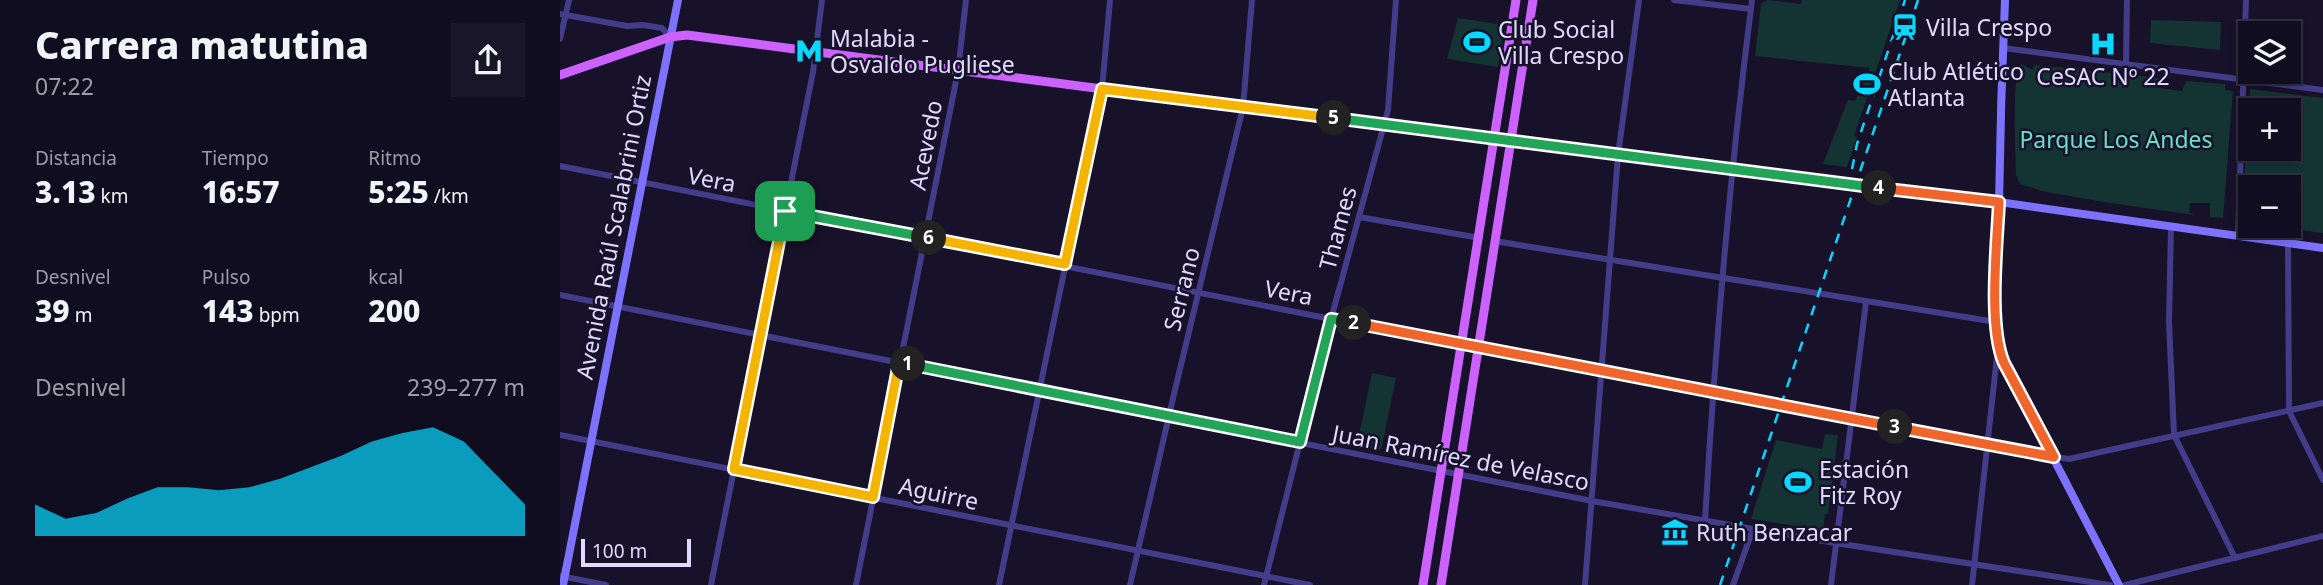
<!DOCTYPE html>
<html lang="es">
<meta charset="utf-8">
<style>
:root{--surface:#110d20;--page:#1a1629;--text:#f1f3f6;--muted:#9c9ca5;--line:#302d3e;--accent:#07d9fe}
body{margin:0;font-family:"Noto Sans",sans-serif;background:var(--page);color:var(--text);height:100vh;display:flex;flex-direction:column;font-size:26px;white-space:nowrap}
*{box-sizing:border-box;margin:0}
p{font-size:23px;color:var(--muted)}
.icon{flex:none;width:38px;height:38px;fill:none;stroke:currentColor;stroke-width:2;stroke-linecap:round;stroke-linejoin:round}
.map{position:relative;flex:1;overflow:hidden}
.drawer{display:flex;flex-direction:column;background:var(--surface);width:560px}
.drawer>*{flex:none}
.fabs{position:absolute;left:1678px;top:21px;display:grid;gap:14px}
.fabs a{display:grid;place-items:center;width:63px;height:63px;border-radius:0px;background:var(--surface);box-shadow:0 4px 10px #0003,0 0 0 2px var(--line);font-size:35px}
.scale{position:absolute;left:21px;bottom:18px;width:110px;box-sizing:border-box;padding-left:7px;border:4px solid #e0daff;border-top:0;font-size:19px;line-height:24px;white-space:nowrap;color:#e0daff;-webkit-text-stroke:5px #17112a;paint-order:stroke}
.pin{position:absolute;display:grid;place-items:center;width:60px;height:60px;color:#fff;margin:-30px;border-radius:14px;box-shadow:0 4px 10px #0006}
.km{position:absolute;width:35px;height:35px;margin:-18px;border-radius:50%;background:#222;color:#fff;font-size:19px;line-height:35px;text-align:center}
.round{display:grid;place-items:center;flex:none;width:74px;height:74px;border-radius:0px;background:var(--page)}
.overview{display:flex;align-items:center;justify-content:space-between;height:119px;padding:0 35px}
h1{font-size:38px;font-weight:800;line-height:52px}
.figures{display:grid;grid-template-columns:repeat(3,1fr);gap:10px;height:119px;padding:7px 35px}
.figures div{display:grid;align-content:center}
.figures b{font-size:30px;font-weight:800}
.figures small{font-size:19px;font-weight:400}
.figures p{font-size:19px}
.chart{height:196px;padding:14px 35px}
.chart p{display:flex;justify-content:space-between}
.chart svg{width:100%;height:126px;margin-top:7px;fill:var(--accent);opacity:.7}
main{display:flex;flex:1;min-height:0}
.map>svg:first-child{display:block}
.green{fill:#143434;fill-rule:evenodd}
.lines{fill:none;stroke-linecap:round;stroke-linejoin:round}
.street{stroke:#433c89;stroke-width:6}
.secondary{stroke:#7c72fe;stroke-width:8}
.primary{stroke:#cc62fe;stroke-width:9}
.rail{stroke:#07d9fe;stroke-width:2.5;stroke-dasharray:10 9;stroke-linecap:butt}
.split-1-casing{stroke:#fff;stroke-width:14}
.split-2-casing{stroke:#fff;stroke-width:14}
.split-3-casing{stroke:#fff;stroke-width:14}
.split-4-casing{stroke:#fff;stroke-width:14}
.split-5-casing{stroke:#fff;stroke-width:14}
.split-6-casing{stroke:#fff;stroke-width:14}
.split-7-casing{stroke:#fff;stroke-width:14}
.split-1{stroke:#f5b400;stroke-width:9}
.split-2{stroke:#22a559;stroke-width:9}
.split-3{stroke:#f0652b;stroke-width:9}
.split-4{stroke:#f0652b;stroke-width:9}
.split-5{stroke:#22a559;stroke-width:9}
.split-6{stroke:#f5b400;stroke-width:9}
.split-7{stroke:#22a559;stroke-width:9}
.labels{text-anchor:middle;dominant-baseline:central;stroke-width:5;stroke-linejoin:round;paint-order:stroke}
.poi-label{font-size:23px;fill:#e0daff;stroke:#17112a;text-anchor:start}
.park-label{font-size:23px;fill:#65e1c8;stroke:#17112a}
.street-label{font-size:23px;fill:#e0daff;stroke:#17112a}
</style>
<main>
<section class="drawer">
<div class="overview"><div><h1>Carrera matutina</h1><p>07:22</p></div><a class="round"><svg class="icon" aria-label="share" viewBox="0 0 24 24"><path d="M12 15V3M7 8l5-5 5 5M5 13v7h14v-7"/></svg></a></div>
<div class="figures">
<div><p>Distancia</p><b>3.13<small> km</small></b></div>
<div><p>Tiempo</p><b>16:57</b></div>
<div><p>Ritmo</p><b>5:25<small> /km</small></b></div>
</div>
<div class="figures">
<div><p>Desnivel</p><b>39<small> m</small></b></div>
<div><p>Pulso</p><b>143<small> bpm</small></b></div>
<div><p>kcal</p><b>200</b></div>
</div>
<div class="chart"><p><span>Desnivel</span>239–277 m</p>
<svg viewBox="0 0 160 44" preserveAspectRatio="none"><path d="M0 44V33L10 38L20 36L30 31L40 27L50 27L60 28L70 27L80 24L90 20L100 16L110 11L120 8L130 6L140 11L150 22L160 33V44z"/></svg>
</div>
</section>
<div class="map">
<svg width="1763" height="585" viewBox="0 0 1763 585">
<rect width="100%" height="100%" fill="#17112a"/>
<g class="green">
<polygon points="1207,0 1241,4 1242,0 1340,0 1294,136 1297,137 1287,167 1263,164 1288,100 1295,101 1310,68 1195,56 1201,4"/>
<polygon points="898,18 944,25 938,67 887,59"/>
<polygon points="1591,20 1661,22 1660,50 1590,43"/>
<path d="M1461 64 1473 70 1474 65 1600 78 1598 88 1622 91 1626 81 1665 84V90L1673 91 1663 218 1650 217V203H1630L1629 212 1634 215 1544 202 1486 192 1460 184 1456 175C1456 154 1451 78 1461 64Z"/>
<path d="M1690 89 1763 98V233L1705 226H1729V187H1690V215L1682 214ZM1690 110H1729V149H1690Z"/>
<polygon points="812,373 836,378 821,450 797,445"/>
<polygon points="1265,434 1278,435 1268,514 1265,514 1263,530 1191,519 1216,440 1262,449"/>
</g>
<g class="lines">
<g class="street">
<polyline points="1114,0 1191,9"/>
<polyline points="0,14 67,26 83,25 102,28 110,37"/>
<polyline points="0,39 9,0"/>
<polyline points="1443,48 1763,90"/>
<polyline points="1566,64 1567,0"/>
<polyline points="0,166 771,319 1494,457 1509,459 1763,403"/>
<polyline points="799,217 920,238"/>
<polyline points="1611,228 1609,322 1614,435 1675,558"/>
<polyline points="1678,237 1686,0"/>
<polyline points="934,241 1436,322"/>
<polyline points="1728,243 1729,411 1763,480"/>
<polyline points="0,295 1032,501 1275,543 1550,585"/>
<polyline points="0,435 750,585"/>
<path d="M1145 521C1155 347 1170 173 1192 0"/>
<polyline points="0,576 46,585"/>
<polyline points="151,585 253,72 262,0"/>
<polyline points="296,585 398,71 406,0"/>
<polyline points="439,585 542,89 550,0"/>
<polyline points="570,585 614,394 683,107 692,0"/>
<polyline points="704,585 771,319 828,110 836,0"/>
<polyline points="1025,585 1058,155 1079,0"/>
<polyline points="1173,585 1193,529"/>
<polyline points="1271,585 1306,302"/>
<polyline points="1412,585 1438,347"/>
<polyline points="1565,585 1763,536"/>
</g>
<g class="secondary">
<path d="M1445 0C1442 68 1440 136 1439 204 1438 247 1428 326 1444 363L1559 585"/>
<polyline points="951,142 1439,202 1763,248"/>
<polyline points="3,585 118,0"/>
</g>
<g class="primary">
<polyline points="0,75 110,37 127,35 951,142"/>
<polyline points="863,585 956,0"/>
<polyline points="881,585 973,0"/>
</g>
<g class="rail">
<polyline points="1292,169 1297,144 1345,0"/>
<polyline points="1160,585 1358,0"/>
</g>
</g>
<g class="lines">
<defs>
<polyline id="split-1" points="225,211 174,469 313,497 339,363 348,364"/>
<polyline id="split-2" points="348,364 740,442 771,319 794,323"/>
<polyline id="split-3" points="794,323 1335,427"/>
<path id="split-4" d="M1319 188 1439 202C1437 245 1428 326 1444 363L1494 457 1335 427"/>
<polyline id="split-5" points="774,118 1319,188"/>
<polyline id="split-6" points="369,238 505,264 542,89 774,118"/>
<polyline id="split-7" points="225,211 369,238"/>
</defs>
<use href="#split-1" class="split-1-casing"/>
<use href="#split-2" class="split-2-casing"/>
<use href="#split-3" class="split-3-casing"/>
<use href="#split-4" class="split-4-casing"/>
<use href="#split-5" class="split-5-casing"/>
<use href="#split-6" class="split-6-casing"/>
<use href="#split-7" class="split-7-casing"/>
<use href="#split-1" class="split-1"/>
<use href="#split-2" class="split-2"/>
<use href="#split-3" class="split-3"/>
<use href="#split-4" class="split-4"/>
<use href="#split-5" class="split-5"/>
<use href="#split-6" class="split-6"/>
<use href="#split-7" class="split-7"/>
</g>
<defs>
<symbol id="station-bare" viewBox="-9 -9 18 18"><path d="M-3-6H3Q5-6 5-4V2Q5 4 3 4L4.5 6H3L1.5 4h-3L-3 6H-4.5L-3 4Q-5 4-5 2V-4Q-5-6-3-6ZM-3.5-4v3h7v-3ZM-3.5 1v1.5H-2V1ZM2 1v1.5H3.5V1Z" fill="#07d9fe" stroke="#17112a" stroke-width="2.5" paint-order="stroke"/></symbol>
<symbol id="stadium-bare" viewBox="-9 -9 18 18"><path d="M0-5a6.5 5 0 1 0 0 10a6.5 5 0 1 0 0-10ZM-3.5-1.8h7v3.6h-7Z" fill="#07d9fe" stroke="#17112a" stroke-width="2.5" paint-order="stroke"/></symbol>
<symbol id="hospital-bare" viewBox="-9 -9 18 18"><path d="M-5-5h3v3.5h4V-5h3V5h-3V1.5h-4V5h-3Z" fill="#07d9fe" stroke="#17112a" stroke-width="2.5" paint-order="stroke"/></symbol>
<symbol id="metro-bare" viewBox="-9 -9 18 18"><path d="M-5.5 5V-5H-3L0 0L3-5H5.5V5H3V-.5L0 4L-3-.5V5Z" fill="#07d9fe" stroke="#17112a" stroke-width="2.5" paint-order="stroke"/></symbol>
<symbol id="museum-bare" viewBox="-9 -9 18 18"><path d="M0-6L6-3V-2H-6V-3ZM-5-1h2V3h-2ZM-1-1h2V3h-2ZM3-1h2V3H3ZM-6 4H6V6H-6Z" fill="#07d9fe" stroke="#17112a" stroke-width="2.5" paint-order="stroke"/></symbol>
</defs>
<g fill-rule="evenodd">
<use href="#station-bare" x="1326" y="8" width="38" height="38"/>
<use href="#stadium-bare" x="898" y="23" width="38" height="38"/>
<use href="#hospital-bare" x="1524" y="25" width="38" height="38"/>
<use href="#metro-bare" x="230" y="32" width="38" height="38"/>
<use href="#stadium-bare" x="1288" y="65" width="38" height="38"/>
<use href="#stadium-bare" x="1219" y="463" width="38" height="38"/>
<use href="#museum-bare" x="1096" y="513" width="38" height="38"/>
</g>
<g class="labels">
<g class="poi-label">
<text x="1366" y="27">Villa Crespo</text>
<text x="938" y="29">Club Social<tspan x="938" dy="26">Villa Crespo</tspan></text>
<text x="270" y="38">Malabia -<tspan x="270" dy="26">Osvaldo Pugliese</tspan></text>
<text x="1328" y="71">Club Atlético<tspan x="1328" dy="26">Atlanta</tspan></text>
<text x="1543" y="76" text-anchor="middle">CeSAC Nº 22</text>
<text x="1259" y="469">Estación<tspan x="1259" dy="26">Fitz Roy</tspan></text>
<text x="1136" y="532">Ruth Benzacar</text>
</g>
<g class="park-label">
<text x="1556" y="139">Parque Los Andes</text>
</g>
<g class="street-label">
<text transform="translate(365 145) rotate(-79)">Acevedo</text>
<text transform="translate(152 179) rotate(11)">Vera</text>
<text transform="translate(53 227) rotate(-79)">Avenida Raúl Scalabrini Ortiz</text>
<text transform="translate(777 228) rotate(-75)">Thames</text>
<text transform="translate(621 289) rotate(-76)">Serrano</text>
<text transform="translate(729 292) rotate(11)">Vera</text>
<text transform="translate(901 457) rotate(11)">Juan Ramírez de Velasco</text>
<text transform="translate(379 493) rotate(12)">Aguirre</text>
</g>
</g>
</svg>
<div class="fabs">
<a><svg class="icon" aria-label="layers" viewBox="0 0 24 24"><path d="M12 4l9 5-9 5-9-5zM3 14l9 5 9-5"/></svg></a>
<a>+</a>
<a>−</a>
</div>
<div class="scale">100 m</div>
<div class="pin" style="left:225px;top:211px;background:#1e9e55"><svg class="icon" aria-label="arrive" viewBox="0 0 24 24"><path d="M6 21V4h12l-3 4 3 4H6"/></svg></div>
<b class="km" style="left:348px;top:364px">1</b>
<b class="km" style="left:794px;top:323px">2</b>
<b class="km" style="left:1335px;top:427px">3</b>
<b class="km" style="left:1319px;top:188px">4</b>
<b class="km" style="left:774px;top:118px">5</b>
<b class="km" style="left:369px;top:238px">6</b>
</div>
</main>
